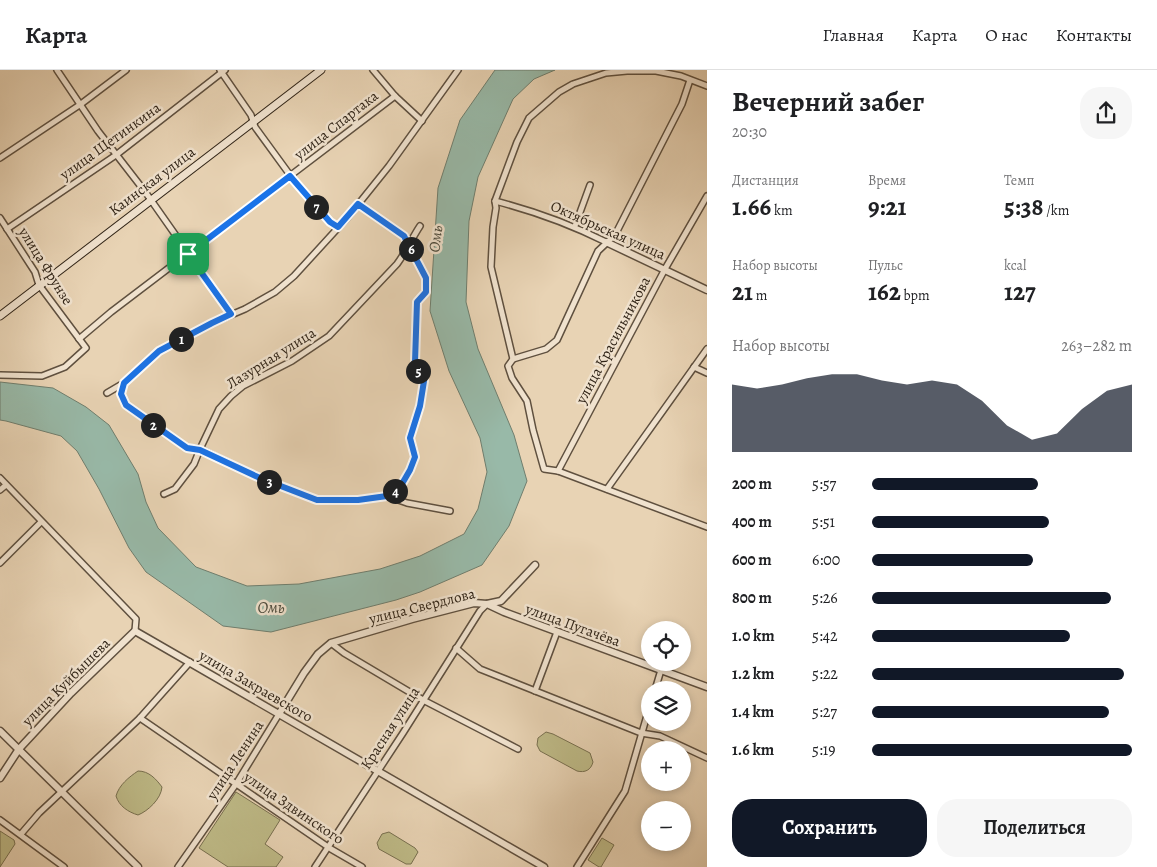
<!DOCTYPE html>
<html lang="ru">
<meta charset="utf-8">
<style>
:root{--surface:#fff;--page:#f6f6f6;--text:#202124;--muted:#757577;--line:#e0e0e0;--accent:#111827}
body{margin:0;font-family:Alegreya,serif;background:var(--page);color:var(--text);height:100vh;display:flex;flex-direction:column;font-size:19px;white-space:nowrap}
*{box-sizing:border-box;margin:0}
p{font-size:16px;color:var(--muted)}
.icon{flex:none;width:28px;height:28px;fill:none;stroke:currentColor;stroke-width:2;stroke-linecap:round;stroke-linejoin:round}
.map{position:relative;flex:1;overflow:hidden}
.panel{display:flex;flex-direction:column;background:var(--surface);width:450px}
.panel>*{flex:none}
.fabs{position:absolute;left:641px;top:551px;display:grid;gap:10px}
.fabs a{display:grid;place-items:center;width:50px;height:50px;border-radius:50%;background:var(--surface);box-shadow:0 2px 8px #0003;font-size:25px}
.pin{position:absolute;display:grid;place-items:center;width:42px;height:42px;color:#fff;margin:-21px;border-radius:10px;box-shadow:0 2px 8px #0006}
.km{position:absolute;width:25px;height:25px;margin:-12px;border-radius:50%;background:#222;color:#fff;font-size:14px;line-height:25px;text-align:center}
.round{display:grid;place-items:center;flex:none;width:52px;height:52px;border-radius:20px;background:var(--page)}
.summary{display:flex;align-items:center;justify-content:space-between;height:85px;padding:0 25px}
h1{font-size:28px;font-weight:700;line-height:38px}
.metrics{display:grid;grid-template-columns:repeat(3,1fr);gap:8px;height:85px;padding:5px 25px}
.metrics div{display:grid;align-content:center}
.metrics b{font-size:25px;font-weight:700}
.metrics small{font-size:14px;font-weight:400}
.metrics p{font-size:14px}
.chart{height:140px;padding:10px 25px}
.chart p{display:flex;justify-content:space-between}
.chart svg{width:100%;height:90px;margin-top:5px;fill:var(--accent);opacity:.7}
.action{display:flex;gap:10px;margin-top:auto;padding:10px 25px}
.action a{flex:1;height:58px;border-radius:20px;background:var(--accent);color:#fff;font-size:20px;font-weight:700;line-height:58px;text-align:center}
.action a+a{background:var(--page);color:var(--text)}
ul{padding:0 25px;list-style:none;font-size:16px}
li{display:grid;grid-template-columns:80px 60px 1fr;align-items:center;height:38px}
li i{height:12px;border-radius:6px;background:var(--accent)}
header{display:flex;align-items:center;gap:30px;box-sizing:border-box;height:70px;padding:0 25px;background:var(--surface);border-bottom:1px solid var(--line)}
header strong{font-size:24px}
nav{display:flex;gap:28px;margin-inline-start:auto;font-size:18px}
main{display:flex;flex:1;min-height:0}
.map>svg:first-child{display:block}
.green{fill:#beba87;stroke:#787050}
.water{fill:#98b9a8;stroke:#6f7e6e}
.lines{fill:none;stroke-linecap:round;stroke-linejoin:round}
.minor-casing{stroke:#5f503f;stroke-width:8}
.tertiary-casing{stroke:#5f503f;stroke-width:9}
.secondary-casing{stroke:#312518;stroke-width:9}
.minor{stroke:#f0e2ce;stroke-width:5}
.tertiary{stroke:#f0e2ce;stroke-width:6}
.secondary{stroke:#f0e2ce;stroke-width:7}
.route-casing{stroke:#fff;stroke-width:10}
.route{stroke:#1a73e8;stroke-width:6}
.labels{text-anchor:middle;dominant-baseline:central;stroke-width:5;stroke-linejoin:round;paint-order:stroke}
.street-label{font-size:15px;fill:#312518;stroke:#f0e2ce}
.water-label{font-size:16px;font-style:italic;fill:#4b4a3c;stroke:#f0e2ce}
</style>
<header>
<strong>Карта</strong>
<nav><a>Главная</a><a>Карта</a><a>О нас</a><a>Контакты</a></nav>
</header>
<main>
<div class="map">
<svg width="707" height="797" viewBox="0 0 707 797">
<rect width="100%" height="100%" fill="#e8d3b4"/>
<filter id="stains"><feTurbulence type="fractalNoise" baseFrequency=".004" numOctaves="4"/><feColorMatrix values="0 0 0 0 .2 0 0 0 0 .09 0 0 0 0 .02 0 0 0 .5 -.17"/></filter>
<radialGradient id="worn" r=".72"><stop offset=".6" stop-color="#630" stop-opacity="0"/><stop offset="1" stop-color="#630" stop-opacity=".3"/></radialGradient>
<g class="green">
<path d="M546 662 553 664 590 683 593 692C591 700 585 703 577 701L540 681 537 675 538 668Z"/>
<path d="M138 701C149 701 156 709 162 717 161 729 148 741 138 745 128 742 119 736 116 726 119 715 129 707 138 701Z"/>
<polygon points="236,722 280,750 265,774 283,787 276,797 228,797 199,778"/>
<polygon points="0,761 14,770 15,774 0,797"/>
<polygon points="389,762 415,778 418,782 411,794 406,794 379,779 377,773 382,764"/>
<polygon points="602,768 614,775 601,797 599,797 588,790"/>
</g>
<polygon class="water" points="495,0 555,0 534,9 513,29 478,107 469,151 466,232 478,279 514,365 527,411 509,456 482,495 420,522 396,530 271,562 223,556 146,502 129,478 99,419 77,381 61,366 6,351 0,350 0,312 53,318 86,337 109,355 138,404 146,432 158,458 196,497 247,516 299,514 380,499 420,486 464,464 478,439 487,402 480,368 449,301 430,241 438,118 460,50"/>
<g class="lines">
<defs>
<g id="minor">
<polyline points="57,0 98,61 146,123 231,244"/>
<polyline points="220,0 251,45 255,57 290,105 330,152 338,157"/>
<polyline points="373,0 395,26 422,51"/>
<polyline points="707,16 681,6 656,1 627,1 606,3 573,14 559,22 529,48 517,72 495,131 496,138 493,157 491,197 513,289 508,296 512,308 527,331 533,360 544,399 558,401 707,457"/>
<polyline points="0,88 81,34 126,0"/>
<path d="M495 131C534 141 570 154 606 172"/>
<polyline points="0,148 35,202 39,215 86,278 65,297 42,306 0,305"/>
<polyline points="575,156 590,115"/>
<polyline points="7,159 116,85 225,0"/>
<polyline points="79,269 111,242 395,26"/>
<polyline points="513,289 546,279 557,270 598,181 615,165 682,34 690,10"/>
<polyline points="694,297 707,303"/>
<polyline points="124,313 121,324 126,335 152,354 187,378 200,379 260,408 317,430 358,430 387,426 399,419 410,400 415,387 410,368 420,336 424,311 415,292 417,233 426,222 426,208 404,166 358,134"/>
<polyline points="107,323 124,313 159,281 212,253 245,239 275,222 294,206 348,147 389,96 458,0"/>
<polyline points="558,401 665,199 707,126"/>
<polyline points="0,408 136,549 135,561"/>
<polyline points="607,419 707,279"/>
<polyline points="0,420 6,415"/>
<path d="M164 424 175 419 194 394 200 379 219 339 231 326 243 316 292 291 329 266 397 194C406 182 412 168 420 156"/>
<polyline points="387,426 407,433 450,441"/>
<polyline points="0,493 41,452"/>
<polyline points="331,573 344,583 423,630 518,679"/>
<polyline points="456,578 480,599 641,663 660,666 707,688"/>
<polyline points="655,620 661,600"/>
<polyline points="535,621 557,562"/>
<polyline points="140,648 331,779 362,797"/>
<polyline points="0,750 64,797"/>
<polyline points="21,764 39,743 140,648 190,592"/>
<polyline points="178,797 236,714 279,644"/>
<polyline points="315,797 403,663 480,541 487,534"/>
<polyline points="577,797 625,721 650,635"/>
</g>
<g id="tertiary">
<polyline points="606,172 707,220"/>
<polyline points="487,534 504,542 707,617"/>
<polyline points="279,644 304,603 318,584 331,573 412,549 474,533 487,534 501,531 535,495"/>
<polyline points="0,661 138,797"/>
<polyline points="0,708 19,679 71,623 135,561 544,797"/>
</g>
<polyline id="secondary" points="0,246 321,0"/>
</defs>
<use href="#minor" class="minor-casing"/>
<use href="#tertiary" class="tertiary-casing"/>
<use href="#secondary" class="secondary-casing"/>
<use href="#minor" class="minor"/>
<use href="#tertiary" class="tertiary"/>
<use href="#secondary" class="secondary"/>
</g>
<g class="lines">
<defs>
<polygon id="route" points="290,106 330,152 338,157 358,134 404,166 426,208 426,222 417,232 415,292 424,311 420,336 410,368 415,387 410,400 399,419 387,426 358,430 317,430 260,408 200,380 187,378 126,335 121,324 124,313 159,281 212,253 231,244 188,184"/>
</defs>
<use href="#route" class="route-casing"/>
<use href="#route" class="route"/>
</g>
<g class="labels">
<g class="street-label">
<text transform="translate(336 55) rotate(-38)">улица Спартака</text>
<text transform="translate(110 71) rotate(-36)">улица Щетинкина</text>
<text transform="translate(152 111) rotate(-37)">Каинская улица</text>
<text transform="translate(608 160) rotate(24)">Октябрьская улица</text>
<text transform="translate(46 196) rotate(58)">улица Фрунзе</text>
<text transform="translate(613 270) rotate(-62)">улица Красильникова</text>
<text transform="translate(271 288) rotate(-32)">Лазурная улица</text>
<text transform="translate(422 536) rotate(-14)">улица Свердлова</text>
<text transform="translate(573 555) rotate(20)">улица Пугачёва</text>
<text transform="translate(66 612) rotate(-45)">улица Куйбышева</text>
<text transform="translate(256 616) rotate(30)">улица Закраевского</text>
<text transform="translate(390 658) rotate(-57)">Красная улица</text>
<text transform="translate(235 690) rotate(-57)">улица Ленина</text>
<text transform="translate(294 738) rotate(34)">улица Здвинского</text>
</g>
<g class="water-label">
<text transform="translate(436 169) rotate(-83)">Омь</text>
<text x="271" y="538">Омь</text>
</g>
</g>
<rect width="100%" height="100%" filter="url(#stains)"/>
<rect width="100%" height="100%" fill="url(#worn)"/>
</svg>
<div class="fabs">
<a><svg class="icon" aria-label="locate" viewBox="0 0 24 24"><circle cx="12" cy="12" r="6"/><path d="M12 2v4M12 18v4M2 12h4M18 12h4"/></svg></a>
<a><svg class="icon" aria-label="layers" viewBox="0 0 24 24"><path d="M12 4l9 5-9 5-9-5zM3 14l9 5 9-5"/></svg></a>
<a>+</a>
<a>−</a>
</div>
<div class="pin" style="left:188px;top:184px;background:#1e9e55"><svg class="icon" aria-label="arrive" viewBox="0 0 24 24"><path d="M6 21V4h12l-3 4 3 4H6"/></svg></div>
<b class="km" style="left:181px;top:269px">1</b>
<b class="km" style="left:153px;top:355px">2</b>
<b class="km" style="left:269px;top:412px">3</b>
<b class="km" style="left:395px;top:421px">4</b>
<b class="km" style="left:418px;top:301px">5</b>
<b class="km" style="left:411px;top:179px">6</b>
<b class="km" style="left:316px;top:137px">7</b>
</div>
<section class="panel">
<div class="summary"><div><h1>Вечерний забег</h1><p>20:30</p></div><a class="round"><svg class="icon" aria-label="share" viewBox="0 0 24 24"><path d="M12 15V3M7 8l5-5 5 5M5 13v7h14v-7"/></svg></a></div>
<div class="metrics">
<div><p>Дистанция</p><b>1.66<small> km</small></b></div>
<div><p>Время</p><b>9:21</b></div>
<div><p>Темп</p><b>5:38<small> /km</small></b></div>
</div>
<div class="metrics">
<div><p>Набор высоты</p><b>21<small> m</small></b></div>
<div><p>Пульс</p><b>162<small> bpm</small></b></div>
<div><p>kcal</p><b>127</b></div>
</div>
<div class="chart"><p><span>Набор высоты</span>263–282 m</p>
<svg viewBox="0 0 160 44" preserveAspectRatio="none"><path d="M0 44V11L10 13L20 11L30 8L40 6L50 6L60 9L70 11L80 9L90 11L100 19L110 31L120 38L130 35L140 23L150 14L160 11V44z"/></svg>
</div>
<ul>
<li><b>200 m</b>5:57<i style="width:64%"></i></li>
<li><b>400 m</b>5:51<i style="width:68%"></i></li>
<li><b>600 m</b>6:00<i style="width:62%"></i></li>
<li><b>800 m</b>5:26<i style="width:92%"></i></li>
<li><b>1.0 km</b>5:42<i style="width:76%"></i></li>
<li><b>1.2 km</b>5:22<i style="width:97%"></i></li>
<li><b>1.4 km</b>5:27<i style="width:91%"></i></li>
<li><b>1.6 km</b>5:19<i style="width:100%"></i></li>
</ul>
<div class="action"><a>Сохранить</a><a>Поделиться</a></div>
</section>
</main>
